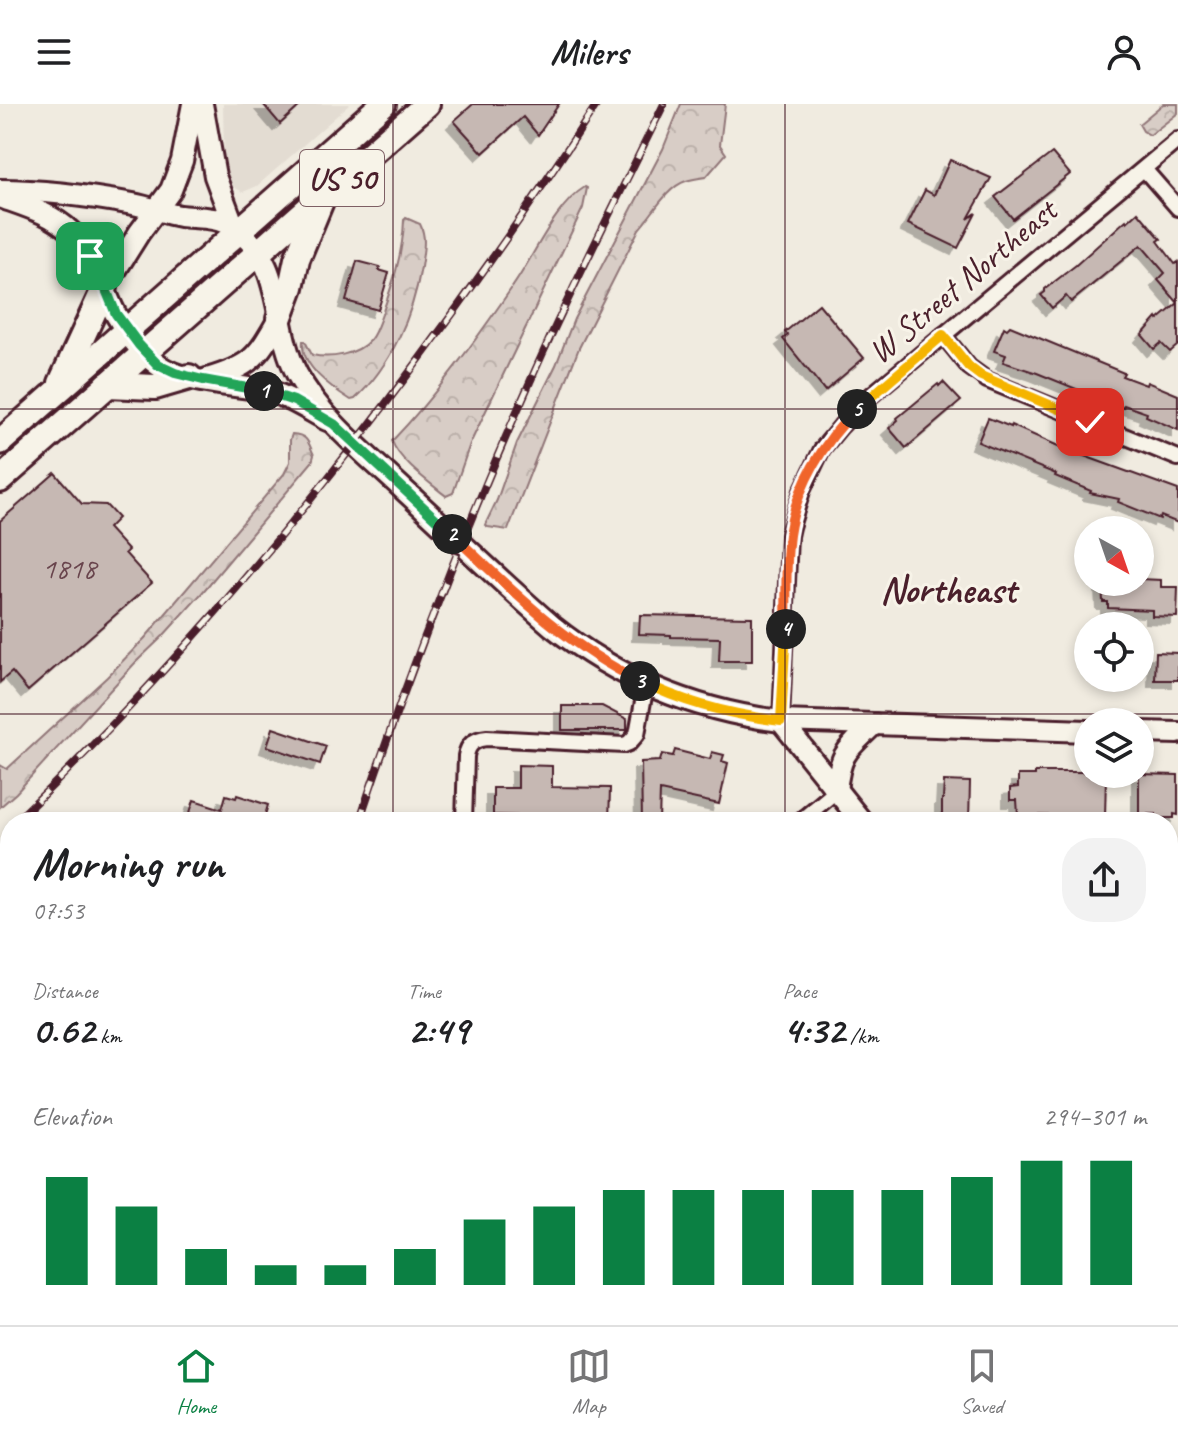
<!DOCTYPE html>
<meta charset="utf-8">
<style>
:root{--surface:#fff;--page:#f2f2f2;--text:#202124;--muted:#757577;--line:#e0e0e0;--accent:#0b8043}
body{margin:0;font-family:Caveat,sans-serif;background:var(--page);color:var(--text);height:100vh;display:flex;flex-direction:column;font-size:30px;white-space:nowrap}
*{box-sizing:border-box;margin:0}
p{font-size:26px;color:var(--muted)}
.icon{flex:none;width:44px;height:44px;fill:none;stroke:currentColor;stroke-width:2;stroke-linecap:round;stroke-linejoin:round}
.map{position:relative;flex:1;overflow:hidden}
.sheet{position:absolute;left:0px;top:708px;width:1178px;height:514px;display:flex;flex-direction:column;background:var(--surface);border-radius:32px 32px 0 0;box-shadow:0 4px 12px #0003}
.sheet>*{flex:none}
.needle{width:52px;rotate:140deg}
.tools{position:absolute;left:1074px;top:412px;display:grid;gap:16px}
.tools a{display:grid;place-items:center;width:80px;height:80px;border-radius:50%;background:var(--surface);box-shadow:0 4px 12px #0003;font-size:40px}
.pin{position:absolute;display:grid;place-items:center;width:68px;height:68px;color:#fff;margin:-34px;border-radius:16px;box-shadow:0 4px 12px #0006}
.km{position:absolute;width:40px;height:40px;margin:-20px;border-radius:50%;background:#222;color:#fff;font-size:22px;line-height:40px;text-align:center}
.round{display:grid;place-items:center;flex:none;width:84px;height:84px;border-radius:32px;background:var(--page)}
.overview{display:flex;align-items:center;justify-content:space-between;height:136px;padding:0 32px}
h1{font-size:44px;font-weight:800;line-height:60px}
.figures{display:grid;grid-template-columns:repeat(3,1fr);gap:12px;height:136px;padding:8px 32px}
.figures div{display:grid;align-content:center}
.figures b{font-size:40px;font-weight:800}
.figures small{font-size:22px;font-weight:400}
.figures p{font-size:22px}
.chart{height:224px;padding:16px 32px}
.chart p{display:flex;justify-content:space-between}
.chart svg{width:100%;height:144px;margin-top:8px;stroke:var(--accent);stroke-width:6}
header{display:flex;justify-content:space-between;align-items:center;height:104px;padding:0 32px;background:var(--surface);font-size:36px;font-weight:800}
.dock{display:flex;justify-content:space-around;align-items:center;height:112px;border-top:2px solid var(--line);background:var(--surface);font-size:22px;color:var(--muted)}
.dock a{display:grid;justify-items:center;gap:4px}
.dock .selected{color:var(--accent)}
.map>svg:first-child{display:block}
.built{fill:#e3dcd2}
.forest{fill:url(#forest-crowns);stroke:#917678;stroke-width:2}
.park{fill:url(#park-dots);stroke:#917678;stroke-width:2}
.building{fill:#c6b8b3;stroke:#4a1f2b;stroke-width:2;filter:url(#shadow)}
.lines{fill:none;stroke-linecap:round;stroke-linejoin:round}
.street-casing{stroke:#4a1f2b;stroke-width:20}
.secondary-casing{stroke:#4a1f2b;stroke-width:26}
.highway-casing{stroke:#4a1f2b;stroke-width:30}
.street{stroke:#f7f3e8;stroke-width:14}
.secondary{stroke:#f7f3e8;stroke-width:20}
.highway{stroke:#f7f3e8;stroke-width:24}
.rail-casing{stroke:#4a1f2b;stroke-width:8}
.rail{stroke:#f7f3e8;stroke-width:5;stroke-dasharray:15;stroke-linecap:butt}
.split-1-casing{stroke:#fff;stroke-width:16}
.split-2-casing{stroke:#fff;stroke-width:16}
.split-3-casing{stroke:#fff;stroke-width:16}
.split-4-casing{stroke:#fff;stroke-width:16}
.split-5-casing{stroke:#fff;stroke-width:16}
.split-6-casing{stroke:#fff;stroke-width:16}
.split-1{stroke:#22a559;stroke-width:10}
.split-2{stroke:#22a559;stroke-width:10}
.split-3{stroke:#f0652b;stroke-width:10}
.split-4{stroke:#f5b400;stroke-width:10}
.split-5{stroke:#f0652b;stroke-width:10}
.split-6{stroke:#f5b400;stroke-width:10}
.grid{fill:none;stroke:#4a1f2b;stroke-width:2;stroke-opacity:0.55}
.labels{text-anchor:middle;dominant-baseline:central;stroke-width:6;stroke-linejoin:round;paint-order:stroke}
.number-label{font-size:30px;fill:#69454d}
.shield{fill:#f7f3e8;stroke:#7e5f64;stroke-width:2}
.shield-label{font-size:32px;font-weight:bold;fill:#4a1f2b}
.street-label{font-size:34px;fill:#4a1f2b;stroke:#f7f3e8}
.quarter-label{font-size:38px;font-weight:bold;fill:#4a1f2b;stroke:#f7f3e8}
</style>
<header><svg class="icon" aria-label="menu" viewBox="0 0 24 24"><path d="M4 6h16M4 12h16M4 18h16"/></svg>Milers<svg class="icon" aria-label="person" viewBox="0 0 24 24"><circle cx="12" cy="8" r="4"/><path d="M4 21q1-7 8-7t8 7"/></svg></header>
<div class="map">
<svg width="1178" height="1221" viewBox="0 0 1178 1221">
<defs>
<pattern id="forest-crowns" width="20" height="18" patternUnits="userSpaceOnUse" patternTransform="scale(2)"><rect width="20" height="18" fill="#d8cdc6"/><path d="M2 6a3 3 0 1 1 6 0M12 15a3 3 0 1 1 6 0" fill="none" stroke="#bbb0aa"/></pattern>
<pattern id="park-dots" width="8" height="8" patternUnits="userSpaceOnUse" patternTransform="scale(2)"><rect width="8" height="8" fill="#d8cdc6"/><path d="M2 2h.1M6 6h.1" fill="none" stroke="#bbb0aa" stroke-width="1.8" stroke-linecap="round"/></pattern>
<filter id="shadow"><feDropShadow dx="-7" dy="7" stdDeviation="0" flood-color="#0004"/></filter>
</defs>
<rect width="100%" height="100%" fill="#f0ebe0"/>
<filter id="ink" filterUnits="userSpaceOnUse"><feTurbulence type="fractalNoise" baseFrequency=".0125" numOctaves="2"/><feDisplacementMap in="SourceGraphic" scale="16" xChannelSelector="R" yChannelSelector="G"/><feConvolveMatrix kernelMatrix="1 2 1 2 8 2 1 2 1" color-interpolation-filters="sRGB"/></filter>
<g filter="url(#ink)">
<polygon class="built" points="223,0 350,0 257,82 243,88 234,83 229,75 224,50"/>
<g class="forest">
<path d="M681 0H725L720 41 726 50 706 73C699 74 692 75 686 77 667 83 652 111 639 125L579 244 508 426 488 423 485 421 497 396 517 339 556 261 574 215 663 45Z"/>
<polygon points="1163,0 1178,0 1178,9 1150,31 1143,27 1139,20"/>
<path d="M585 83 587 84 583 104 470 340 453 389 446 392C430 379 398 356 392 337 437 290 476 236 513 182 533 154 555 101 585 83Z"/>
<path d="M406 114 420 120C427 134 423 148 421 163 413 211 391 262 355 295L351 296C332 284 300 262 303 237H305L312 251C330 255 357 251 370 236 375 230 378 221 381 213 392 182 403 150 404 116Z"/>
<path d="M292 330C308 331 308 338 314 351L312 358 201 490 163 532 135 559 16 689 0 703V661L7 665 107 573 145 534 284 370 290 358V336Z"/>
</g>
<polygon class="park" points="467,1212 636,1212 626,1221 466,1221"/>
<g class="building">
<polygon points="263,0 302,0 280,20"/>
<polygon points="473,0 559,0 538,31 523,13 483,49 454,17"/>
<polygon points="1052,49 1070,70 1013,115 995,93"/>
<polygon points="950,56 991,74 968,115 976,109 958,144 908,120 925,86 934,91"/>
<polygon points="1138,108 1161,135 1158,137 1175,160 1178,158 1178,199 1158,176 1165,169 1141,141 1071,198 1066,192 1052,204 1041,191 1045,188 1045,185 1076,161 1126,116 1127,118"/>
<polygon points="357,157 380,163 379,166 389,169 378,206 346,197"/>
<polygon points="1178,199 1178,241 1170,248 1161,239 1154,245 1142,231 1157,214 1158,216"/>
<polygon points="819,200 864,254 825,287 783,235 788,231 785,228"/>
<polygon points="1010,222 1124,269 1122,272 1146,281 1147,278 1178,291 1178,326 1146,312 1147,309 1124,301 1123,304 1037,269 1003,258 1006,251 994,247 1004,223 1007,225"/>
<polygon points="943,278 961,297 906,344 889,324 898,316 897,314 938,280 939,282"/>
<polygon points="988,314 1011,323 1011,321 1065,345 1178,386 1178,419 1161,412 1160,415 1118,398 1119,395 1090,389 1091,387 1055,372 1056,370 978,338"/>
<polygon points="55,369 82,400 106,401 118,414 108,424 128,446 125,449 152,479 28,587 12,568 0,578 0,417"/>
<polygon points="1140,475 1161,476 1161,483 1178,483 1177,513 1152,512 1152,506 1108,504 1108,498 1103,498 1102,478 1140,478"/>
<polygon points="640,511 752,513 752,557 719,557 720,534 671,533 671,531 639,530"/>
<polygon points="1156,548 1178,549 1178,576 1155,576"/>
<polygon points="562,602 602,602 627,615 627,626 562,626"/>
<polygon points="273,624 326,642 320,660 267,642"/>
<polygon points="675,646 710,655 712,648 724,651 722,657 728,659 719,700 660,687 659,718 642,718 641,658 660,657 662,650 673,652"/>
<polygon points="518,661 552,662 552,683 610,684 609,718 552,718 552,713 493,711 493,684 518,684"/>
<polygon points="1035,668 1088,668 1089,672 1106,672 1105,713 1018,711 1017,696 1010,696 1010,684 1018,683 1018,671 1035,671"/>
<polygon points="1139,670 1178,671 1178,711 1174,710 1174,714 1156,714 1156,710 1139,710"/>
<polygon points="944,677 970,678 969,718 942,718 942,695 943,695"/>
<polygon points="226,691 236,694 237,691 268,701 263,718 187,718 194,696 222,705"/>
</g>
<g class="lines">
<defs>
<g id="street">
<polyline points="1144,65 1178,104"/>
<polyline points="943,231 969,263 987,276 1178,354"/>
<polyline points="781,617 789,432 791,423 802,387 822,345 841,322 868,294 1178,36"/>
<path d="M464 718 466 652C468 640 475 635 487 634L624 641 629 639 637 630 646 581"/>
<polyline points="799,718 836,687"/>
<polyline points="1168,778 1178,769"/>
<polyline points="0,1030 10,997"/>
<polyline points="1168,1152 1178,1143"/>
<polyline points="451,1221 451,1212"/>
<polyline points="640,1221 651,1212"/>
<polyline points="1085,1221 1096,1212"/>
</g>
<g id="secondary">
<polyline points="202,0 215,72 234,123"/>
<path d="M0 86C45 86 89 92 133 100 149 103 164 109 180 112 199 114 217 112 233 123 286 158 271 220 297 270 322 316 366 350 404 386 453 431 501 478 552 522 619 575 696 607 781 617L1088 627"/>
<path d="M0 93C25 102 51 109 71 128 96 152 100 180 115 209 125 227 141 249 158 261 186 281 239 280 272 288 291 294 309 306 327 316"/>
<polyline points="105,183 139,129 171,86 182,57 193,0"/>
<path d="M207 275C251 262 257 254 279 215"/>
<polyline points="781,617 862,718"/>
<polyline points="1140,628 1178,629"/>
<path d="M836 687C840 648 847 646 874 620"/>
<polyline points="1168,1082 1178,1094"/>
</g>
<g id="highway">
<polyline points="279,215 291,183 297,155 321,97"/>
<polyline points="61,279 105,183"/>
<polyline points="107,281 155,283 189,273"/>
<polyline points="0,338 383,0"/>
<polyline points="0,376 427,0"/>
</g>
</defs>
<use href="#street" class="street-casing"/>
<use href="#secondary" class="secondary-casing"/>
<use href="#highway" class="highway-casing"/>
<use href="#street" class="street"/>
<use href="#secondary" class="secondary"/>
<use href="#highway" class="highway"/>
<defs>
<g id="rail">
<path d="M15 718C238 505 428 258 597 0"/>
<path d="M359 718C409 567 465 423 530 278 571 184 619 92 664 0"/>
<polyline points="0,746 10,737"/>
<polyline points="219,1221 221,1212"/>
</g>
</defs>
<use href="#rail" class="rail-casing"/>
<use href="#rail" class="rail"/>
</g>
</g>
<g class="lines" filter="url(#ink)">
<defs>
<polyline id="split-1" points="90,152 105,183 116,210 139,241 158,261 175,269 203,276 264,287"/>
<polyline id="split-2" points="264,287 294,297 334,320 452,430"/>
<path id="split-3" d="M452 430C510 485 567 542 640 577"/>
<path id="split-4" d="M640 577C684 599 732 611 781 617L786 525"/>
<path id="split-5" d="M786 525C787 495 785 461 789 431 796 383 823 338 857 305"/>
<polyline id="split-6" points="857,305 943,231 969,263 981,272 1090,318"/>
</defs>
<use href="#split-1" class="split-1-casing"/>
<use href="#split-2" class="split-2-casing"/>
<use href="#split-3" class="split-3-casing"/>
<use href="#split-4" class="split-4-casing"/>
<use href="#split-5" class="split-5-casing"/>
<use href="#split-6" class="split-6-casing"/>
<use href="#split-1" class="split-1"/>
<use href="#split-2" class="split-2"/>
<use href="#split-3" class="split-3"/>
<use href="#split-4" class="split-4"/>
<use href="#split-5" class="split-5"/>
<use href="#split-6" class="split-6"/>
</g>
<path class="grid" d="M393 0V718M785 0V718M0 305H1178M0 610H1178M0 916H10M1168 916H1178M393 1212V1221M785 1212V1221"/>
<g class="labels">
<g class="number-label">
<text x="69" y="464">1818</text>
</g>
<rect class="shield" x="300" y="46" width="84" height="56" rx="6"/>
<g class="shield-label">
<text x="342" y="74">US 50</text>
</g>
<g class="street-label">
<text transform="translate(962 177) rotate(-40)">W Street Northeast</text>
</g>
<g class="quarter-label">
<text x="948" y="485">Northeast</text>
</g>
</g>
</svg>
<div class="tools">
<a><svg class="needle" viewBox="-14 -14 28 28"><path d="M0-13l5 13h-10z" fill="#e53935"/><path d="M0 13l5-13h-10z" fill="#757577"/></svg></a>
<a><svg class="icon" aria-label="locate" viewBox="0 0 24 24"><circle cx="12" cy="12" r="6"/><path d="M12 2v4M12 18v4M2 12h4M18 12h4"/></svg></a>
<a><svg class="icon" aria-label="layers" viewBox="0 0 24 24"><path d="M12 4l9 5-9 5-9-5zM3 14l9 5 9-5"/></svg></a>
</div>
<div class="pin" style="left:90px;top:152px;background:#1e9e55"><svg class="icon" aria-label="arrive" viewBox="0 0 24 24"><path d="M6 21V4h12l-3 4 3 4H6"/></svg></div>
<div class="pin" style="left:1090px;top:318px;background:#d93025"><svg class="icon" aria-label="check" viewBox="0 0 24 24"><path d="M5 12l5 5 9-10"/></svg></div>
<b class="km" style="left:264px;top:287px">1</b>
<b class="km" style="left:452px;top:430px">2</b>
<b class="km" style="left:640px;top:577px">3</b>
<b class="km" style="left:786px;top:525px">4</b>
<b class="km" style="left:857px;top:305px">5</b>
<section class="sheet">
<div class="overview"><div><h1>Morning run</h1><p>07:53</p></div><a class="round"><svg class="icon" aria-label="share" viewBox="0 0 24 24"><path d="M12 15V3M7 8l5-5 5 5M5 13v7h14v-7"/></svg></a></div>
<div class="figures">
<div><p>Distance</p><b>0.62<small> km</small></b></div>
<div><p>Time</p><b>2:49</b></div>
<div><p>Pace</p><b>4:32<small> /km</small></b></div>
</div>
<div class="chart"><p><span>Elevation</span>294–301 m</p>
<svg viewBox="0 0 160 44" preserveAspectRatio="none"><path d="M5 44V11M15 44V20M25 44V33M35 44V38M45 44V38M55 44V33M65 44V24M75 44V20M85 44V15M95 44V15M105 44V15M115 44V15M125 44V15M135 44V11M145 44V6M155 44V6"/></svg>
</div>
</section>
</div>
<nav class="dock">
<a class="selected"><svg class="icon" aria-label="home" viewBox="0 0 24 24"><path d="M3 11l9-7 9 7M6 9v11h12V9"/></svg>Home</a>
<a><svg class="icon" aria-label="map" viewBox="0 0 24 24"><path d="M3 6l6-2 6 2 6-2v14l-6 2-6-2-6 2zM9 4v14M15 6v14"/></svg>Map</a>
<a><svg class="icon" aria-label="saved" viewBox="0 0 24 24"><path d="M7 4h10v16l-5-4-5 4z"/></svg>Saved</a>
</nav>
